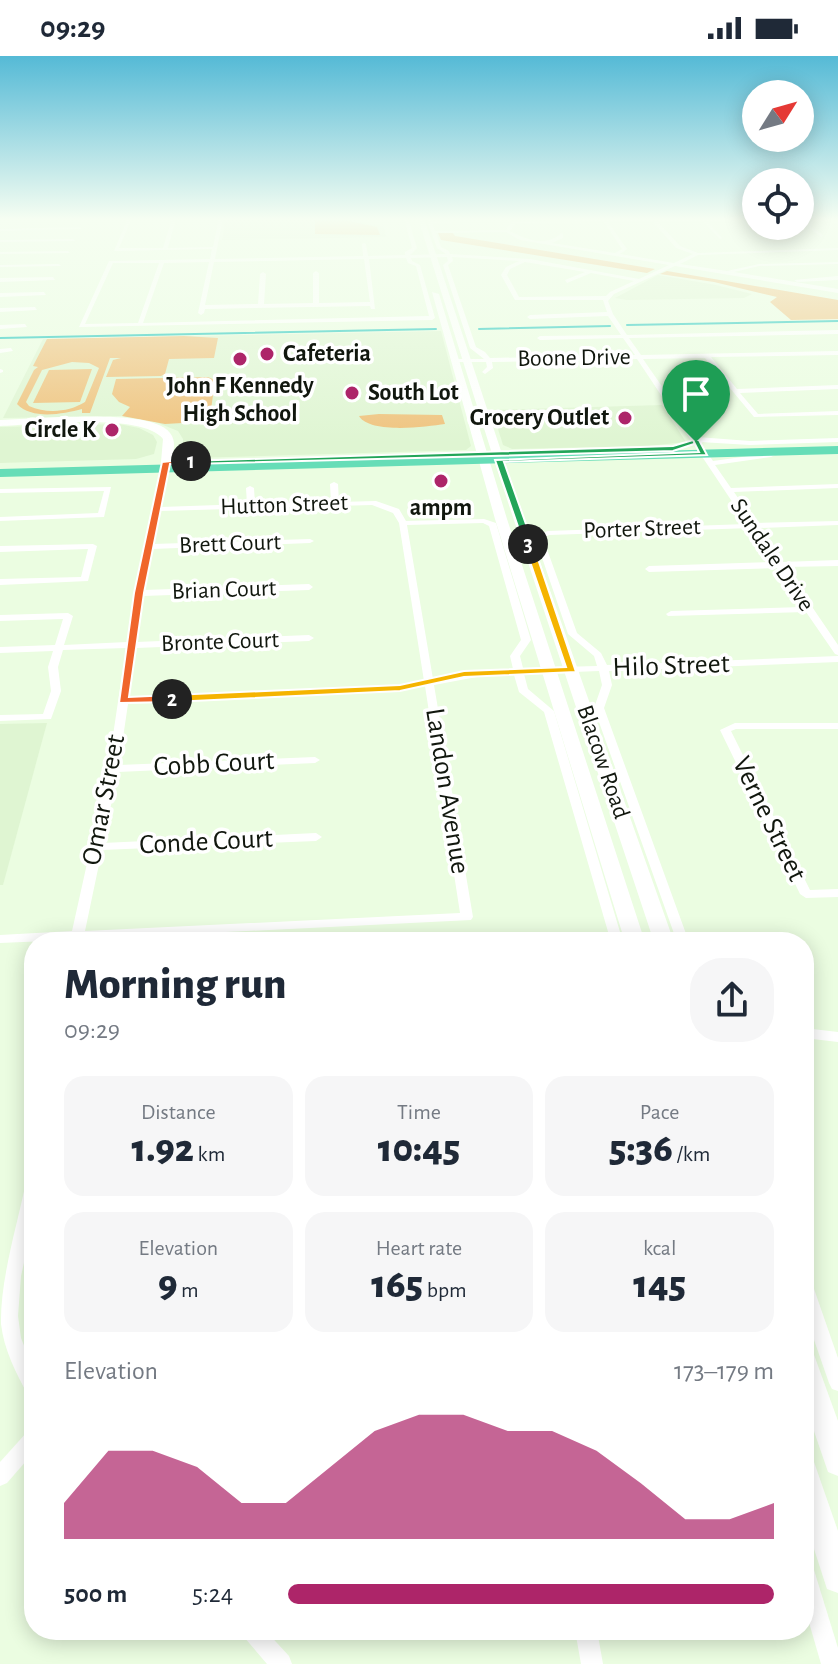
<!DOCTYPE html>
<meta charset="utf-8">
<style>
:root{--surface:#fff;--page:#f6f6f7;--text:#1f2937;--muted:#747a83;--accent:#ad2569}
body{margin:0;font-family:"Alegreya Sans",sans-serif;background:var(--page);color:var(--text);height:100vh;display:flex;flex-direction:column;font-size:30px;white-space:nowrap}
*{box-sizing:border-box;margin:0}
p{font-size:26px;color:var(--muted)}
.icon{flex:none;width:44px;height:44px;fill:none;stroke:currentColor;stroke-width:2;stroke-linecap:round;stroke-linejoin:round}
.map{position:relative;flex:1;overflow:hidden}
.side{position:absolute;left:24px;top:876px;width:790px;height:708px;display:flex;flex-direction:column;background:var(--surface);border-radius:32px;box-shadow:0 4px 20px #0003}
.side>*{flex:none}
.needle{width:52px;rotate:53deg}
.buttons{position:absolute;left:742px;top:24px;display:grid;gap:16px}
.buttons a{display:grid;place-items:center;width:72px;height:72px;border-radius:50%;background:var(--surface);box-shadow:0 4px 20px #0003;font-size:40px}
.pin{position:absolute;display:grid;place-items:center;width:68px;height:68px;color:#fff;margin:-82px -34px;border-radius:50% 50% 50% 0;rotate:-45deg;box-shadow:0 0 8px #0007}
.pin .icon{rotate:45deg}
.km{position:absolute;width:40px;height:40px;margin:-20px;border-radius:50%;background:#222;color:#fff;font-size:22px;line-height:40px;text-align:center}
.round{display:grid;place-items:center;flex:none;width:84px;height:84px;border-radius:32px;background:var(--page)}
.head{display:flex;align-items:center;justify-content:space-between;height:136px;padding:0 40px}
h1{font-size:44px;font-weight:800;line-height:60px}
.figures{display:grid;grid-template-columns:repeat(3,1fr);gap:12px;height:136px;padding:8px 40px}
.figures div{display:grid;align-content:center;border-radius:20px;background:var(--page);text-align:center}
.figures b{font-size:40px;font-weight:800}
.figures small{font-size:22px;font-weight:400}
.figures p{font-size:22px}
.chart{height:224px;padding:16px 40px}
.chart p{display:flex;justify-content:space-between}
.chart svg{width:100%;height:144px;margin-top:8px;fill:var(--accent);opacity:.7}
ul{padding:0 40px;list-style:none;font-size:26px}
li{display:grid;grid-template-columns:128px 96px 1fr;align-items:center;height:60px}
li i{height:20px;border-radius:10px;background:var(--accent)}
.status{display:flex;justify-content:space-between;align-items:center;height:56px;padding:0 40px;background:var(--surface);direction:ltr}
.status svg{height:22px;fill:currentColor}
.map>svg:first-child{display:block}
.built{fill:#dff5d2}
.green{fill:#efc27c;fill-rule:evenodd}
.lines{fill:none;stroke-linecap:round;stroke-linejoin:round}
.stream{stroke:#19c4bb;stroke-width:2}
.street{fill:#fff;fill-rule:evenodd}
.secondary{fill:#fff;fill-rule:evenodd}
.primary{fill:#66ddb7;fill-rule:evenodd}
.split-1{fill:#22a559;stroke:#fff;stroke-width:2}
.split-2{fill:#f0652b;stroke:#fff;stroke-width:2}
.split-3{fill:#f5b400;stroke:#fff;stroke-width:2}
.split-4{fill:#22a559;stroke:#fff;stroke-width:2}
.poi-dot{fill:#ad2569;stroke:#fff;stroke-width:3}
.labels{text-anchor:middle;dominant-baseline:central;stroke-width:7;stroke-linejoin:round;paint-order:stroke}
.far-poi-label{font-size:24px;font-weight:bold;fill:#11170e;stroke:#fff;text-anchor:start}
.far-street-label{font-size:24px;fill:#11170e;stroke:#fff}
.street-label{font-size:28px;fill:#11170e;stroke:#fff}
</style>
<div class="status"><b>09:29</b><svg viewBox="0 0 49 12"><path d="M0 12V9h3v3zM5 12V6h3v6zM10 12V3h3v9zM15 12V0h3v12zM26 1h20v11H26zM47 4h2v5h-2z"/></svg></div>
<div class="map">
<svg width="838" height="1608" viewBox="0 0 838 1608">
<rect width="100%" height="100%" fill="#ebfde1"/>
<g class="built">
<polygon points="226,162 343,162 384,171 386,181 222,184"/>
<polygon points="658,219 716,229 752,238 744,242 627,244 615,242"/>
<polygon points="441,275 471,390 466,394 192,402 183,399 183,383 178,375 148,363 122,360 3,362 43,283"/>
<polygon points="662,349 686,386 648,390 512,393 503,389 492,354"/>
<polygon points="119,368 139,372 153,379 157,386 154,398 136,403 0,407 0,371"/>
<polygon points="47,667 3,829 0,829 0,668"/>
</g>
<g class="green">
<polygon points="315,162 334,162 377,171 380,179 315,178"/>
<polygon points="438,177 453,177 455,180 655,213 647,217 441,184"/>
<polygon points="667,215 838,244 838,263 791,264 770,246 777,241 714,226 660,218"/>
<path d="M184 280 218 282 214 302 169 303 165 318 161 320 106 321 113 304 121 302H110L90 357H82V353C63 358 32 364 17 348L34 314 38 311 33 310 47 283ZM72 306 89 307 99 312 85 346C69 356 47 358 29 350L26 346 42 314Z"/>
<polygon points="92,313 80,346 33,347 49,314"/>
<polygon points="208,321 215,324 211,354 204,355 211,362 252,363 165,368 122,360 130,351 119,346 112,338 116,323"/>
<path d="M379 358 442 359 445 368C425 371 370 378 359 360Z"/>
</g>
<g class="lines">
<g class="stream">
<polyline points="627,269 838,265"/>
<polyline points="479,273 610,270"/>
<polyline points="0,282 436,273"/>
</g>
<g class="street">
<polygon points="0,162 25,162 0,164"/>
<path d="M128 162H132L119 192H163L172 162H176L168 192 213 191 219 162H223L215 203 363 200 362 188 364 187 366 188 368 200 405 199V196L412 192 404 162H408L417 192 410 199 446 198 437 192 426 162H430L431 165H486L432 167 435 175 506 174 511 166 518 165 756 162V164L707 165 722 182 720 183 702 165 658 166 680 190 698 197 838 192V194L698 199 680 208 727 215 759 208 838 206V208L759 210 734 216 838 233V237L675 210 614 238 608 245 613 258 627 279 838 274V278L629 282 641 299 838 295V299L711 301 737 333 838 329V333L740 337 758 358 838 355V359L754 361 705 302 643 303 697 381 750 385 838 382V386L750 389 700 386 713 405 771 397 775 399 771 401 715 409 731 432 838 428V432L734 436 755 467 838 465V469L759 472 782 506 838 504V510L785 511 838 589V599L835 598 806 556 668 560 666 558 671 555 803 551 777 512 649 516 645 513 649 510 773 506 751 472 549 479 543 482 577 577 601 597 607 609 838 600V606L609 615 612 629 604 652 689 886H677L594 652 602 629 599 615 524 618 528 633 554 655 623 886H611L544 656 519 636 514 619 482 620 434 629 473 861 471 864 83 883 82 886H70V884L0 887V879L72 875 108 713 126 592 63 594 58 611 61 635 51 663 0 665V659L43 658 51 635 48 611 53 595 0 597V591L55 589 63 563 0 565V559L68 557 73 560 64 589 127 586 135 537 163 404 170 406 161 451 247 448 246 432 250 430 254 432 255 448 331 446 330 428 334 426 338 428 339 446 376 445 399 453 406 465 484 463 496 467 531 584 520 600 523 612 597 610 594 600 568 578 535 481 536 479 548 475 747 468 637 303 492 306 493 312 485 318 482 316 487 311 486 306H452L454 303H484L470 292 443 209 448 205 447 201 411 202 412 205 420 209 435 262 432 264 79 271 109 205 210 203 212 193 114 195ZM604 166 622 193 615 197 552 187 563 182V178L561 177C548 191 526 184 510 175L515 168 518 167ZM608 166H653L676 192 693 198 674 207 620 198 627 193ZM506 176 520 184 669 209 639 223 530 203 450 198 449 195 441 191 436 177ZM452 201 519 205 506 211 501 219 515 244H603L607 256 530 259 527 261 530 263 608 260 621 279 540 280 537 282 540 284 623 282 635 299 490 302 485 296 476 291 448 209 453 205ZM406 202 408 207 416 210 429 260 143 267 164 207 209 206 198 257 201 259 204 257 205 253 370 250 371 253H375L369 203ZM364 203 370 246 319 247V217L316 215 313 217V247L264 248 266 218 263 216 260 218 258 248 205 249 214 206ZM525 206 585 216 565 224 567 227 591 217 634 225 610 236 606 240 519 241 507 219 510 213ZM113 207H159L138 267 85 268ZM372 449 393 457 399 467 424 625 400 629 129 642 136 592 309 585 314 582 309 579 136 586 143 540 309 534 313 531 309 528 144 534 152 493 310 487 314 485 310 483 153 488 160 455ZM483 467 489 470 521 584 510 600 513 613 482 614 433 623 407 469ZM425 630 460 857 85 875 102 794 316 785 322 781 316 777 103 787 118 716 315 707 320 704 315 701 119 709 128 648 400 635Z"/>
<polygon points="800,162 838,165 838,167 815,165 811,170 823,179 821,181 807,170 810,165 800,164"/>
<polygon points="757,170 762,170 772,182 768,182"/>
<polygon points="80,171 82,173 0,175 0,173"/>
<polygon points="73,183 75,185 0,186 0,184"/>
<polygon points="68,195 70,197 0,198 0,196"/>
<polygon points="59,208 61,210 0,211 0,209"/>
<polygon points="838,220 838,224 797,226 794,224"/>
<polygon points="53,221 55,224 0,226 0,222"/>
<polygon points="44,236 46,239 0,241 0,237"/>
<polygon points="35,251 37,254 0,256 0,252"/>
<polygon points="25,268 27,271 0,273 0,269"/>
<polygon points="11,292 13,295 0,297 0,293"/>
<polygon points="0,313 3,314 3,316 0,317"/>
<polygon points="111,431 104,461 0,465 0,461 98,457 104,435 0,437 0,433"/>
<polygon points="93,488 97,490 88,525 0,529 0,523 81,521 88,493 0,496 0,490"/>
<polygon points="735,667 838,667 838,673 736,673 731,675 810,834 838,833 838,841 806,842 800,838 720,674"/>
<polygon points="804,972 838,976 838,986 804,982"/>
<path d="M34 1120V1162L21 1220 18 1260 21 1282 34 1315V1342L28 1339C16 1317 4 1294 1 1268 0 1224 17 1170 26 1126L28 1121Z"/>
<polygon points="804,1223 810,1225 813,1230 838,1302 838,1335 832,1333 829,1327 804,1255"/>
<polygon points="34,1373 34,1396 7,1427 0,1430 0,1406 27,1376"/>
<polygon points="804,1504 811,1507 814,1514 838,1592 838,1608 821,1608 804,1549"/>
<polygon points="240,1574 265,1574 289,1600 292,1608 267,1608 244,1581"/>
<polygon points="575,1574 597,1574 603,1608 581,1608"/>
</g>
<g class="secondary">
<polygon points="418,162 424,162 504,404 674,886 654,886 494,404"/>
<polygon points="432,236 439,238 507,463 645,886 625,886 495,463"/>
<path d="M60 361C84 361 161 356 172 380 176 388 173 398 171 406L166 409 161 406 163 383C143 356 33 369 0 370V364Z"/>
<polygon points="692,384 701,386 673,396 668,393"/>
<polygon points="804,1293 813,1296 838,1365 838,1420 828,1416 804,1346"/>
<polygon points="804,1402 814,1406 838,1475 838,1537 827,1533 804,1462"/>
</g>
<polygon class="primary" points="838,390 838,398 0,421 0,413"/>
</g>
<linearGradient id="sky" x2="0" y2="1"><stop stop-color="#55bad6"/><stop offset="0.42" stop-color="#f6fef2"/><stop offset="1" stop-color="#f6fef2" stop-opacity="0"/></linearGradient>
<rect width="838" height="388" fill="url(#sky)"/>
<polygon class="split-1" points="693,384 700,386 673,395 191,408 187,405 673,390"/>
<polygon class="split-2" points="191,403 194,407 170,408 144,537 129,641 172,639 178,643 172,646 119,647 134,537 162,406"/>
<polygon class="split-3" points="528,485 533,488 576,616 464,621 400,635 172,646 167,643 172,639 400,629 464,615 566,611 524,488"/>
<polygon class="split-4" points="693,384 699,384 707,399 504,406 533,488 528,490 524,488 495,404 699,396"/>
<g class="poi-dot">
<circle cx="267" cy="298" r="8"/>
<circle cx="240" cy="303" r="8"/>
<circle cx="352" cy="337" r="8"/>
<circle cx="625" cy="362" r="8"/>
<circle cx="112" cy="374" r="8"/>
<circle cx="441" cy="425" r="8"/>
</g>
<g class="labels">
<g class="far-poi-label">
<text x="283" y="298">Cafeteria</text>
<text x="240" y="330" text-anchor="middle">John F Kennedy<tspan x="240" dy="28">High School</tspan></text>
<text x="368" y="337">South Lot</text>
<text x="609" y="362" text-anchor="end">Grocery Outlet</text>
<text x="96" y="374" text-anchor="end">Circle K</text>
<text x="441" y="452" text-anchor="middle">ampm</text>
</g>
<g class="far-street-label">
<text transform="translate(574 302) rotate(-1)">Boone Drive</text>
<text transform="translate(284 449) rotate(-2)">Hutton Street</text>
<text transform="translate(642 473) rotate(-2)">Porter Street</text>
<text transform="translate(230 488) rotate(-2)">Brett Court</text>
<text transform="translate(772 499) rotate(56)">Sundale Drive</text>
<text transform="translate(224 534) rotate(-2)">Brian Court</text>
<text transform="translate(220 586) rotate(-2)">Bronte Court</text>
<text transform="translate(603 706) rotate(71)">Blacow Road</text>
</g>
<g class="street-label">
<text transform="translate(671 610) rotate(-2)">Hilo Street</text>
<text transform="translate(214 708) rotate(-3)">Cobb Court</text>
<text transform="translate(447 735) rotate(81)">Landon Avenue</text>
<text transform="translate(104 744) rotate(-79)">Omar Street</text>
<text transform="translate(769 763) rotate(64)">Verne Street</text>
<text transform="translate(206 786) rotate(-3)">Conde Court</text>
</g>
</g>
</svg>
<div class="buttons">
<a><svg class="needle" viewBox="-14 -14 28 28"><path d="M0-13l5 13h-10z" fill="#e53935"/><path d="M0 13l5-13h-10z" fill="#747a83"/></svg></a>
<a><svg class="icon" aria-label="locate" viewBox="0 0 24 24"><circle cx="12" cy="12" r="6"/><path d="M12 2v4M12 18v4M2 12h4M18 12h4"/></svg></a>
</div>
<div class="pin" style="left:696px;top:386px;background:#1e9e55"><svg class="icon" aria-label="arrive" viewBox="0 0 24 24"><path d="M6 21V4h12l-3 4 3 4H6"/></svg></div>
<b class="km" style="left:191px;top:405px">1</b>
<b class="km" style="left:172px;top:643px">2</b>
<b class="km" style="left:528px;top:488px">3</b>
<section class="side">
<div class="head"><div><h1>Morning run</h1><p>09:29</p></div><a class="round"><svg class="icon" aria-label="share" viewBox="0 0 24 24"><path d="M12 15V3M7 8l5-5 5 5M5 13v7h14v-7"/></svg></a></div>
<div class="figures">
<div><p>Distance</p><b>1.92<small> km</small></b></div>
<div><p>Time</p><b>10:45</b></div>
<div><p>Pace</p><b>5:36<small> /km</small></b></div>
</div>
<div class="figures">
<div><p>Elevation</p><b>9<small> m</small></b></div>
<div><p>Heart rate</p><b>165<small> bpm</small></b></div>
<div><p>kcal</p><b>145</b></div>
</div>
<div class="chart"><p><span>Elevation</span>173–179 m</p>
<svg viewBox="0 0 160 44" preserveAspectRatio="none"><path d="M0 44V33L10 17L20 17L30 22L40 33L50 33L60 22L70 11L80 6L90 6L100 11L110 11L120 17L130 27L140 38L150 38L160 33V44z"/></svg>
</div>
<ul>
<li><b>500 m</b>5:24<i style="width:100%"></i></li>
</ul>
</section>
</div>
